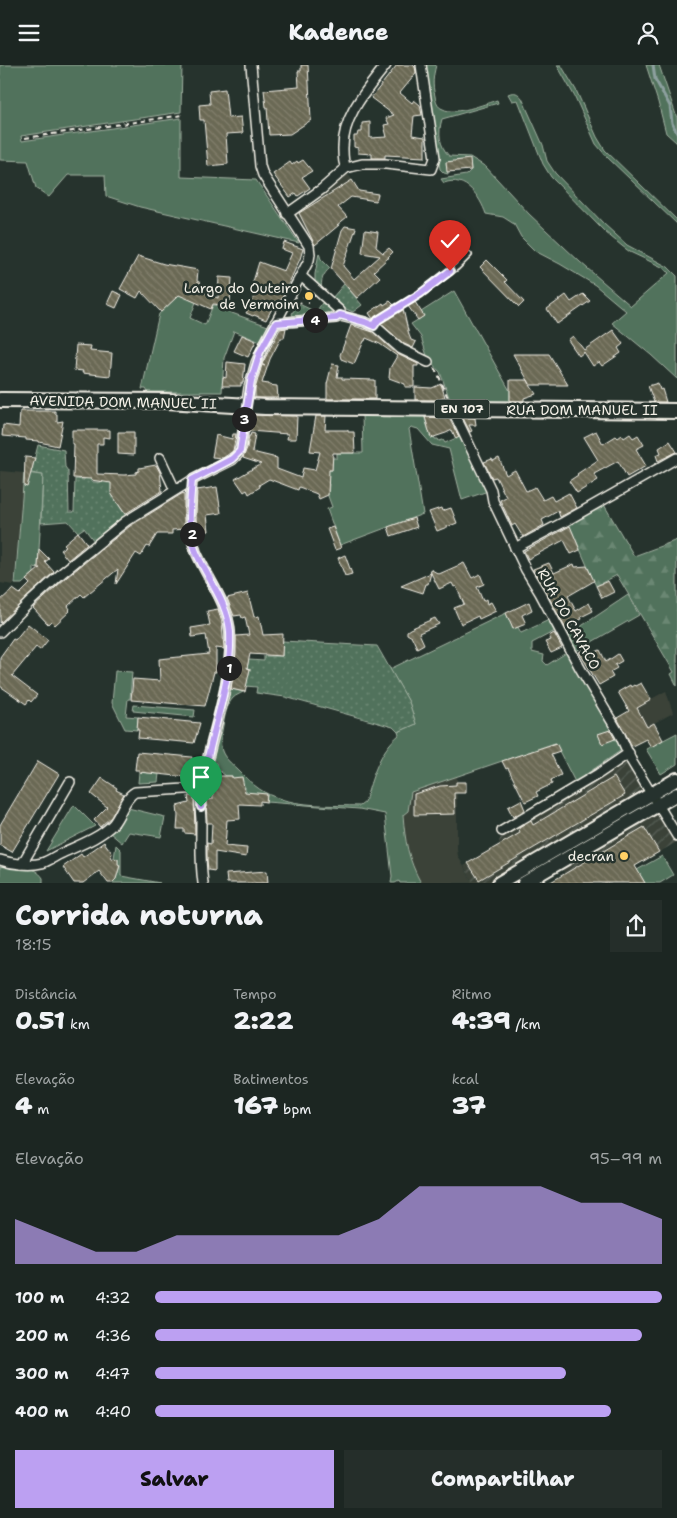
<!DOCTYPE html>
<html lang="pt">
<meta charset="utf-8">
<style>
:root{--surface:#1c2622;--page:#252e2a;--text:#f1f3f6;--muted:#a0a5a5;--accent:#bca0f2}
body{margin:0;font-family:"Shantell Sans",sans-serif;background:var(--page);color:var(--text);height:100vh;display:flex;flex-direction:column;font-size:19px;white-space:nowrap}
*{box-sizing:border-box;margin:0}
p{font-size:16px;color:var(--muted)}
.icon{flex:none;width:28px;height:28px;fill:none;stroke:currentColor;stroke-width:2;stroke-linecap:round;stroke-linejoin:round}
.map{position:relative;height:818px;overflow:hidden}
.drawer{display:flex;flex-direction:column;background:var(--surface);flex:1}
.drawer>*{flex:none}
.pin{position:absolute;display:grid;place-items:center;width:42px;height:42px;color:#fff;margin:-51px -21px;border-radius:50% 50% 50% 0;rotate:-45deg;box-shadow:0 0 5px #0007}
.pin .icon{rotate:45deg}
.km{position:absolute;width:25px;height:25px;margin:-12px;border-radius:50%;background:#222;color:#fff;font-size:14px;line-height:25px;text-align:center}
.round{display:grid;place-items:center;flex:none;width:52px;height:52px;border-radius:0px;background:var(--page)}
.headline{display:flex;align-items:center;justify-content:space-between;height:85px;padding:0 15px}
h1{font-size:28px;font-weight:800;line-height:38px}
.metrics{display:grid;grid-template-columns:repeat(3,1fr);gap:8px;height:85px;padding:5px 15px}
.metrics div{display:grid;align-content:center}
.metrics b{font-size:25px;font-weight:800}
.metrics small{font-size:14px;font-weight:400}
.metrics p{font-size:14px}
.chart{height:140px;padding:10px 15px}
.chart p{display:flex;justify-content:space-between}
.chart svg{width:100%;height:90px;margin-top:5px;fill:var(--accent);opacity:.7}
.primary-button{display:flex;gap:10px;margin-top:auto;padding:10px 15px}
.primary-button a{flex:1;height:58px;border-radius:0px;background:var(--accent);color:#111;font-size:20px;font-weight:800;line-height:58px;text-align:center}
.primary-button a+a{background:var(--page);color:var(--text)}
ul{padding:0 15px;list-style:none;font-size:16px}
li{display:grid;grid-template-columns:80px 60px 1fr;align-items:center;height:38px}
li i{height:12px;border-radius:6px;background:var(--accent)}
header{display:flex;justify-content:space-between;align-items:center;height:65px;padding:0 15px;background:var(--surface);font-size:22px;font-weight:800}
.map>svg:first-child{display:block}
.built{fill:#3b4339}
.industrial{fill:url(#industrial-furrows)}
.grass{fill:#51725c;stroke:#a2b2a2}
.forest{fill:url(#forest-firs);stroke:#a2b2a2}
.garden{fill:url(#garden-dots);stroke:#a2b2a2}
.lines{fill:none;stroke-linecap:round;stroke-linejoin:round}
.stream{stroke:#8da09f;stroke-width:3}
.building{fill:url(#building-back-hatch);stroke:#f4f1e8}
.lane-casing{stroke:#f4f1e8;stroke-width:8}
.street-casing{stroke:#f4f1e8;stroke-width:12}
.secondary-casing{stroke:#f4f1e8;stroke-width:16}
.primary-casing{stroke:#f4f1e8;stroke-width:18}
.path{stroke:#f4f1e8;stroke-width:2;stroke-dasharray:5 4;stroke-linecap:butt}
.lane{stroke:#26332d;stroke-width:4.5}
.street{stroke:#26332d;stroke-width:9}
.secondary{stroke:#26332d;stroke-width:12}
.primary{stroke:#26332d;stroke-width:14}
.route-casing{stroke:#fff;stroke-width:10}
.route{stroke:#bca0f2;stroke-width:6}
.poi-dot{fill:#ffd166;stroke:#26332d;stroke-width:2}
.labels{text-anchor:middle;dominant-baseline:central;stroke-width:5;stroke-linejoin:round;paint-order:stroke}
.shield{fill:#26332d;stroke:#b6b8b0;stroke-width:1}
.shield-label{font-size:12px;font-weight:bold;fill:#f4f1e8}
.poi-label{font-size:14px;fill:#f4f1e8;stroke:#26332d;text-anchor:end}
.street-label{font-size:14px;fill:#f4f1e8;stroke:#26332d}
</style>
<header><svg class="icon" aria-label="menu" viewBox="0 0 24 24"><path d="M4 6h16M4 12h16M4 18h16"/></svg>Kadence<svg class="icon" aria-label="person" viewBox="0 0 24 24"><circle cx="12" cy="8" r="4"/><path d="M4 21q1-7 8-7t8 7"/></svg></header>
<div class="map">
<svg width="677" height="818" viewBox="0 0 677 818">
<defs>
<pattern id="industrial-furrows" width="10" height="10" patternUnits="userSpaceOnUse" patternTransform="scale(1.25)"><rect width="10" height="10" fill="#3b4339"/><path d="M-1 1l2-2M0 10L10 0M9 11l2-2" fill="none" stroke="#585f56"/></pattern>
<pattern id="forest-firs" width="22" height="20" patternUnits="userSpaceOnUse" patternTransform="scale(1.25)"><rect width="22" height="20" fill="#51725c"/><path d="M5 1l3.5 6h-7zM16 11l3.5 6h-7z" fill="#6b8773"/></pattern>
<pattern id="garden-dots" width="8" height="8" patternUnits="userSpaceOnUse" patternTransform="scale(1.25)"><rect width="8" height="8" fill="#51725c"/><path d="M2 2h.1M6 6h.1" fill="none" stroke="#6b8773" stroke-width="1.8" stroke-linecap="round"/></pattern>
<pattern id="building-back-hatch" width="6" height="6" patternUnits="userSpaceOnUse" patternTransform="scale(1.25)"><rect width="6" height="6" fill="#6b6954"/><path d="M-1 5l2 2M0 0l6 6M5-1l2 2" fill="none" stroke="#817f6d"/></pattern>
</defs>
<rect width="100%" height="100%" fill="#26332d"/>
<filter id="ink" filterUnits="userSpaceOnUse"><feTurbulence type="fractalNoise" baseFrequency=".02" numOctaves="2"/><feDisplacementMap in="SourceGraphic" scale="10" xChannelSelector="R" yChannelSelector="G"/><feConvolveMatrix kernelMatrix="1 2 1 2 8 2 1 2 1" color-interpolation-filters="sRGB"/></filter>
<g filter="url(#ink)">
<g class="built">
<polygon points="346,106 359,125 339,142 347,152 311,183 289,149"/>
<polygon points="0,406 24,408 14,520 0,518"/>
<polygon points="666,626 673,648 624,674 613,655"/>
<polygon points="457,711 457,784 458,791 473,818 421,818 414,804 404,774 403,750 408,746 411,727"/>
</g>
<g class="industrial">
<polygon points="629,689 650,729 497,818 473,818 464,801 500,779 499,777 502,768"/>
<polygon points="657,741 677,773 677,777 606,818 570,818 559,799"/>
</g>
<g class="grass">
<polygon points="0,0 182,0 181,47 21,71 22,76 181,53 181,112 256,115 299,178 140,142 106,131 105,110 68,110 49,132 36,123 28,96 0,95"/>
<path d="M425 0H436C433 12 432 19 435 31 436 37 437 42 443 44 455 51 484 39 497 35L498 38 442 54C438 68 439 80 449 91L470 92 486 102 529 149 580 197 631 241 669 208 662 202 630 187 622 181 605 167 551 112 543 99 518 35 512 36 508 29C515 26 518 28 522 33L543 80 547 96 555 108 604 159 627 180 668 202 677 211V314L651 290 612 258 626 246 595 220 560 199 535 186 521 172 514 159 503 152 486 149C480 132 466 110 444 118L441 114 466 110 471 105 470 95 447 97 448 109 444 108 440 104 431 51Z"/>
<polygon points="557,0 561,0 576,25 597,72 605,85 677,155 677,159 607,92 596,79 575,32"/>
<polygon points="646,0 659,0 677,53 677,78 666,68 658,37"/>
<polygon points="454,226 510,326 510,338 451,338 440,307 428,294 421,272 411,259 424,251 421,247"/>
<polygon points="177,229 196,237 190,253 205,260 213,240 230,241 229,247 268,261 262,274 258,276 234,266 224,293 222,327 148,327 146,324 142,324 159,249 176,233"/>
<polygon points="362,349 424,350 431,373 434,371 435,374 438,374 439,376 443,375 445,378 461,371 488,426 462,435 449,384 432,380 418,364 411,362 409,364 423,449 340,480 327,444 332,442 328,431 329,419 325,418 326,405 332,405 332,393 337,393 337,388 363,388"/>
<polygon points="24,408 43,410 38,503 34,502 34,508 22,519 15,519"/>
<polygon points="628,530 639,550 576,586 568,570"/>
<path d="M506 548 513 564 518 562 521 568 549 555 555 566 532 578V587L544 590 543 596 547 600 566 588 612 665 598 669 602 678 617 673 623 684 575 717 555 678 411 727 408 746 403 750C405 776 408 794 421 818H400L399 816 395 818H391L392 811 385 749 359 744 266 737 267 730 245 735V722H242L232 713V711H226L217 704 216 698H212L229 623 243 627C240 629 236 630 233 633 226 640 224 656 222 666 218 687 223 691 238 705 249 716 260 727 275 732 301 742 332 740 360 741L365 737C372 713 379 686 399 670L398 667 416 659 409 637 390 604Z"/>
<polygon points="115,606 132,607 130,634 128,634 126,651 138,652 137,665 125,664 112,638"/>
<polygon points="134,640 195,645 194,652 133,646"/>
<polygon points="677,668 677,699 661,709 646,684"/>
<polygon points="139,707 159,709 158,717 138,718"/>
<polygon points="74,740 95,761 46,786"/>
<polygon points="128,743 165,752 161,772 129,767 122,778 110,768"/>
<polygon points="116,780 121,785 121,811 160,818 112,818 116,814 120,801 118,799 118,794 114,793"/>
<polygon points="662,791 673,810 660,818 645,818 637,805"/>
<path d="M0 800C15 803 34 799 43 813V818H0Z"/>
</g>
<polygon class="forest" points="603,438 634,491 677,475 677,621 671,609 674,607 617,510 596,521 569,459"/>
<g class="garden">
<path d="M319 188 321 194 330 203C323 209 320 216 322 225L315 217V209Z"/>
<polygon points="344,219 362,240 353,247 346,244 332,233"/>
<polygon points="297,238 316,247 322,238 332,245 329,250 294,252 292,249"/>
<polygon points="38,380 64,385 65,402 68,406 69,447 74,447 75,414 84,415 84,408 91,408 91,417 102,417 111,410 112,430 126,451 94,476 84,463 78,467 68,456 41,458 43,410 31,408"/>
<polygon points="282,576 377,581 409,637 416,659 398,667 393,662 285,632 256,628 257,622 245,621 244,627 240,626 243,612 248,612 250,604 247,603 249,595 264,596 264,591 282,591"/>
</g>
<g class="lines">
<polyline class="stream" points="653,0 655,14 670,41 672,58 677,68"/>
</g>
<g class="building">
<polygon points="301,0 308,0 311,55 290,69 269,70 267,42 266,42 264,25 299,22 298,6 301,6"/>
<polygon points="397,0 413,0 415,2 416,7 414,11 400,28 412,38 414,35 420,40 422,50 414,51 412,70 425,72 425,92 385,90 385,93 372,93 372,89 358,88 358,83 354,82 354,71 357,71 358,67 362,67 362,58 370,57 370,73 387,72 384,60 389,59 386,53 394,50 371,33"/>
<polygon points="225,24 228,53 241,52 243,68 226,69 228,99 208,101 204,55 200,55 199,40 210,39 209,26"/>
<polygon points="470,94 471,105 447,107 446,97"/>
<polygon points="303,95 312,106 302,112 310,123 298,131 296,128 290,132 273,109 290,97 292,100 297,96 298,98"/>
<polygon points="352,115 359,126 378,129 376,136 351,132 338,142 347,152 337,160 339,160 315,180 299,148"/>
<polygon points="345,161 356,163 343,201 354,214 380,191 362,188 365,165 378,167 376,182 383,188 389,183 393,187 388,192 389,193 388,193 374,206 380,212 357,233 331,204 342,165"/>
<polygon points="284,177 303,184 300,194 283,231 279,238 276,236 266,255 254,250 253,251 246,248 258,223 252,220 259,197 284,206 292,188 282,184"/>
<polygon points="138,191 164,199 198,205 197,216 201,218 199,225 218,233 219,212 232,213 230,238 233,240 233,241 213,239 211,244 179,230 161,247 141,226 137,233 120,224"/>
<polygon points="487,195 507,215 505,217 524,237 519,242 480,202"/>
<polygon points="113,226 122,230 116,243 107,239"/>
<polygon points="583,229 590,236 557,259 547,244 566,230 571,237"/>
<polygon points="390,236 394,240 373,254 369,248 383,238 384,240"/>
<polygon points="415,237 424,251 418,255 408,241"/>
<polygon points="403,244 409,270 411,275 416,277 413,283 404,279 380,258"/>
<polygon points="351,260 373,267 397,289 418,299 418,301 414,301 414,322 405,322 405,319 389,313 390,303 397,291 380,279 366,273 365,276 364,276 354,299 341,294 340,290"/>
<polygon points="286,263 284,273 281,273 270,294 262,318 269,319 269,320 277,321 278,333 255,333 255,324 262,300 265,301 262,299 280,264"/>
<polygon points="613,265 623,279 618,283 621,288 602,301 599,297 593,301 584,287 579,291 568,275 573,271 584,285"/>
<polygon points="242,270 256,276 248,292 234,286"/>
<polygon points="76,280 91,281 90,286 112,288 110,311 82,308 83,306 74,305"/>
<polygon points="513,289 549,289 568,320 530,320 536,329 524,333 524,336 510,336 510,315 528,315 530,319"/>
<polygon points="227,297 245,299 243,318 241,318 241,321 222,321 223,312 226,313"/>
<polygon points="332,299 339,300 337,312 342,312 342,314 375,315 375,334 327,334 327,319"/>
<polygon points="658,318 660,325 662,324 666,337 654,337 648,321"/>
<polygon points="441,319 445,332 438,335 415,335 415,322 432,323"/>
<polygon points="20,346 55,346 55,349 57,349 57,357 63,356 58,381 39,377 39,376 26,375 26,373 2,371 3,360 19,362"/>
<polygon points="253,350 297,351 296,374 287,374 288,369 249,366 251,352"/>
<polygon points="316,351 326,351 325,365 348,365 348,367 354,367 355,388 333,388 332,405 329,405 328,430 319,434 317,429 299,422 298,425 269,414 259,420 260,422 249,429 247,425 244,427 235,414 261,399 243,393 247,383 249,371 250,371 251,368 255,369 252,387 277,393 277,404 301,413 303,403 315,405 320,387 310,386"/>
<polygon points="425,352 449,353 459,372 456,374 452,365 446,368 431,373"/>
<polygon points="463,353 475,353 476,360 469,360 472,366 470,367"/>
<polygon points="72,365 110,365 110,373 103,372 103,379 97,379 97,409 124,410 136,409 136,407 139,406 139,403 156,400 160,407 162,426 125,449 111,428 111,418 91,415 91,414 73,413 74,379 72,379"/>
<polygon points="596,366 603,379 616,371 618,373 622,370 624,373 630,369 633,373 638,370 644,380 636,384 646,401 627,412 618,396 594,409 598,415 577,428 569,416 578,410 577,409 598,395 584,372"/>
<polygon points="118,367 134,367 134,390 118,389"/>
<polygon points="233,369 236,369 233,386 223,393 212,392 216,370 232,374"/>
<polygon points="670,376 677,387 658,396 656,390 661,388 659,383"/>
<polygon points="25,392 35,393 27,422 24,421"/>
<polygon points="499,393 506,410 515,405 526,426 535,422 543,435 551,431 554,436 569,428 577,443 560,452 558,446 542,455 544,460 523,472 515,459 512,461 500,435 506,432 496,412 492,413 484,397 492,394 493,396"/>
<polygon points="217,422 221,448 207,450 209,466 197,467 196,451 197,425"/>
<polygon points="183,428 184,430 184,464 172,465 172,469 157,469 149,482 147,481 141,491 136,488 116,519 118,504 84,532 81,529 68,541 70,544 69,545 70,546 55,560 51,556 48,559 33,543 68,511 130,461"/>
<polygon points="441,443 442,446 451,443 457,458 437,466 429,447"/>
<polygon points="414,453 417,462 391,471 388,462"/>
<polygon points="570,461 580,485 571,489 564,475 528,494 524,486"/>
<polygon points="333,462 341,483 335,485 327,464"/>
<polygon points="78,467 87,479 68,495 60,485 66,481 64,479"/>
<polygon points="39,484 49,494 45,497 54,507 0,558 0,536 13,524 20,529 30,519 26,515 40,503 38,503"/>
<polygon points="345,490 352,509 345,511 338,493"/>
<polygon points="464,498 472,513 480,509 484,519 477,522 483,536 486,534 487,539 491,537 496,546 479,554 478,551 461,559 454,543 464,539 456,521 454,522 452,518 439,524 431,508 428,519 426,519 423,528 401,521 431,508 430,504 439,509"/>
<polygon points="549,498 554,508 574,499 575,502 587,501 594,516 568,531 576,546 589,538 593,546 581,552 582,554 577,556 578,557 566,564 533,504"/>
<polygon points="608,516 614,527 602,533 596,521"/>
<polygon points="248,528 254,552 259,551 263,570 283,569 282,591 250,589 247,603 250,604 245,627 231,624 236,588 236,571 249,570 245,552 242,553 241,550 234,551 227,533"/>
<polygon points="529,537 532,545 522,550 526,559 513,564 506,548"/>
<polygon points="218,544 222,558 224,584 216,583 216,607 214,607 205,641 131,635 133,614 160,616 159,594 209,589 206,570 192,572 191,563 210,560 207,546"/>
<polygon points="435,553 439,559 419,568 424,579 417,583 412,572 407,569 407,566 410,564"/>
<polygon points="28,559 48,575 40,585 36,582 12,611 37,630 31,637 29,635 26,639 0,621 0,592 13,574 15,575"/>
<polygon points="554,568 562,583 551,588 545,577 551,575 549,571"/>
<polygon points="588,582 592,589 600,585 606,597 618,589 622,596 615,600 617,603 610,607 613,612 599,620 579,587"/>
<polygon points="641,618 651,635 637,643 647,662 654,658 663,675 651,682 646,674 632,681 617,653 629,646 618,627 630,620 631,622 634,620 635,621"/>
<polygon points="138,652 200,658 194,678 138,673 139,665 137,665"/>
<polygon points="610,665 615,674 602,679 598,669"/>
<polygon points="556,678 560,686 551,689 561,710 551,715 552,719 536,727 538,731 525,737 508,703 506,704 502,696"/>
<polygon points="137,687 192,692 190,709 187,709 186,712 139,707 139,705 135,705"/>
<polygon points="38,696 59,709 12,787 0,780 0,760"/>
<polygon points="212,711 232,711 232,713 242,712 245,727 267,729 266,737 260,736 260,740 239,739 240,754 227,755 225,781 247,783 246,792 215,787 215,806 208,805 207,795 207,778 211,779 212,758 207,758 206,735 213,734"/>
<polygon points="614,712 625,730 479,815 468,798 520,768 519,763 531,756 533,760"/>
<polygon points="102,713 117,723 116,725 124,729 111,752 100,762 94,755 107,742 91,729"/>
<polygon points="456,717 466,717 466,728 454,728 455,749 414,750 414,729 440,721 456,720"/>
<polygon points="188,731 194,731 195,769 184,768 184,764 177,764 178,751 177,741 189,738"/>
<polygon points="521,735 525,745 513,752 508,742"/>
<polygon points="644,762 659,787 635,801 645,818 549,818"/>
<polygon points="104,777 112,788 111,793 118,794 118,799 120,800 116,814 112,818 108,818 99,806 83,818 74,818 63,802 81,789 83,792"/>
<polygon points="267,806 268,818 227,818 226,809"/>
</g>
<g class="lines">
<defs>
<polyline id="lane" points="374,261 377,255 420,229 457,202 469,190"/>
<g id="street">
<path d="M346 103C343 97 343 91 343 85 342 51 367 25 386 0"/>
<polyline points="287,149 322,124 346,103 362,99 386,99 431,104 435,93 421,0"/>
<polyline points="301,211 340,246 341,251"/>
<polyline points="341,251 365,257 376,262 401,284 428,297"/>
<polyline points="275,258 336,253 341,251"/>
<polyline points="452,344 491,425 493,436 526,505 540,528 580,603 620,670 632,697 677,771"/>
<polyline points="160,393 175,425"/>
<path d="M192 415C190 438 187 464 196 487 207 513 228 538 230 567 233 623 208 676 200 731 199 739 201 749 201 757 201 778 200 797 203 818"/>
<polyline points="515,483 564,457 677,393"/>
<polyline points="0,567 30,537 63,507 126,456 194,414 232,395 238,389 241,381 249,323 256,298 266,276 309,195 310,189 309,181 263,110 260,101 251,0"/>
<polyline points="502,766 598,709 629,688"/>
<path d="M0 795C12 799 30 801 42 798 48 796 54 792 60 789 77 781 100 773 113 759 121 750 124 733 135 727L202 723"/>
<polyline points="22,799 70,717"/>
</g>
<g id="secondary">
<polyline points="499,818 677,714"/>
<polyline points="524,818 677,729"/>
</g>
<polyline id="primary" points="0,335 166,336 265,342 677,346"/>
</defs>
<use href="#lane" class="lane-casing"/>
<use href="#street" class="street-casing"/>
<use href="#secondary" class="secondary-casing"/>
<use href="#primary" class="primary-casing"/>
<g class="path">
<polyline points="25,73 183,50"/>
<polyline points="303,231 304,232"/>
<polyline points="300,237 301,238"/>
<polyline points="308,238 309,238"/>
<polyline points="434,303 438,309 448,333"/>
</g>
<use href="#lane" class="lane"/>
<use href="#street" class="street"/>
<use href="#secondary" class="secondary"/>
<use href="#primary" class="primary"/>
</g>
</g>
<g class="lines" filter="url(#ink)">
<defs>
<path id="route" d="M201 742C199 727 204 712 207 697 216 653 232 613 230 567 228 538 207 513 196 487 187 464 190 439 192 415L232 394 240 386 251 316 260 287 276 258 336 253 340 250 365 257 374 261 378 255 420 229 450 206"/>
</defs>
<use href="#route" class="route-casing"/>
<use href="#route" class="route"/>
</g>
<g class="poi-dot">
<circle cx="309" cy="231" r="5"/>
<circle cx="624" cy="791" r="5"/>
</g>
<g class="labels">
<rect class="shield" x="434.5" y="334.5" width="55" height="19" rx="4"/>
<g class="shield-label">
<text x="462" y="344">EN 107</text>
</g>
<g class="poi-label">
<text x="299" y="223">Largo do Outeiro<tspan x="299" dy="16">de Vermoim</tspan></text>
<text x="614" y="791">decran</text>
</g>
<g class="street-label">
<text transform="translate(123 337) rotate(1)">AVENIDA DOM MANUEL II</text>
<text x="582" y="345">RUA DOM MANUEL II</text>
<text transform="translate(569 554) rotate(61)">RUA DO CAVACO</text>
</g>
</g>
</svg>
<div class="pin" style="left:201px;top:742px;background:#1e9e55"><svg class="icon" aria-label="arrive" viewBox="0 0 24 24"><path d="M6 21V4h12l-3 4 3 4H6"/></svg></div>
<div class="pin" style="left:450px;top:206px;background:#d93025"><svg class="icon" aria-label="check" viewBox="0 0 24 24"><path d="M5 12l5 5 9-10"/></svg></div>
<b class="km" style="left:229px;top:603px">1</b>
<b class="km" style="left:192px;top:469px">2</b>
<b class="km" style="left:244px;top:354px">3</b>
<b class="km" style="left:315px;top:255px">4</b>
</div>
<section class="drawer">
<div class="headline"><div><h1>Corrida noturna</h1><p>18:15</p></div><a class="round"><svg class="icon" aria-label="share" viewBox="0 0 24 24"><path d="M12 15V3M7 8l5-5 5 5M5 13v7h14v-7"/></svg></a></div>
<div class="metrics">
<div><p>Distância</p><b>0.51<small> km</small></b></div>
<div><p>Tempo</p><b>2:22</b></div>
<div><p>Ritmo</p><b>4:39<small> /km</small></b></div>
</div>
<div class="metrics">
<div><p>Elevação</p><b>4<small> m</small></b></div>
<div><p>Batimentos</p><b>167<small> bpm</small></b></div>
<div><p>kcal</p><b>37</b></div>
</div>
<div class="chart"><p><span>Elevação</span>95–99 m</p>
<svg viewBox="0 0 160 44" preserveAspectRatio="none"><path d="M0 44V22L10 30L20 38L30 38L40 30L50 30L60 30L70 30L80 30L90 22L100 6L110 6L120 6L130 6L140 14L150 14L160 22V44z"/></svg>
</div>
<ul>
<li><b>100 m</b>4:32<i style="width:100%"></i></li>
<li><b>200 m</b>4:36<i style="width:96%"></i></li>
<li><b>300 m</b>4:47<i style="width:81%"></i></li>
<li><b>400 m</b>4:40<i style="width:90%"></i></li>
</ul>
<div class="primary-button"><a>Salvar</a><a>Compartilhar</a></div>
</section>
